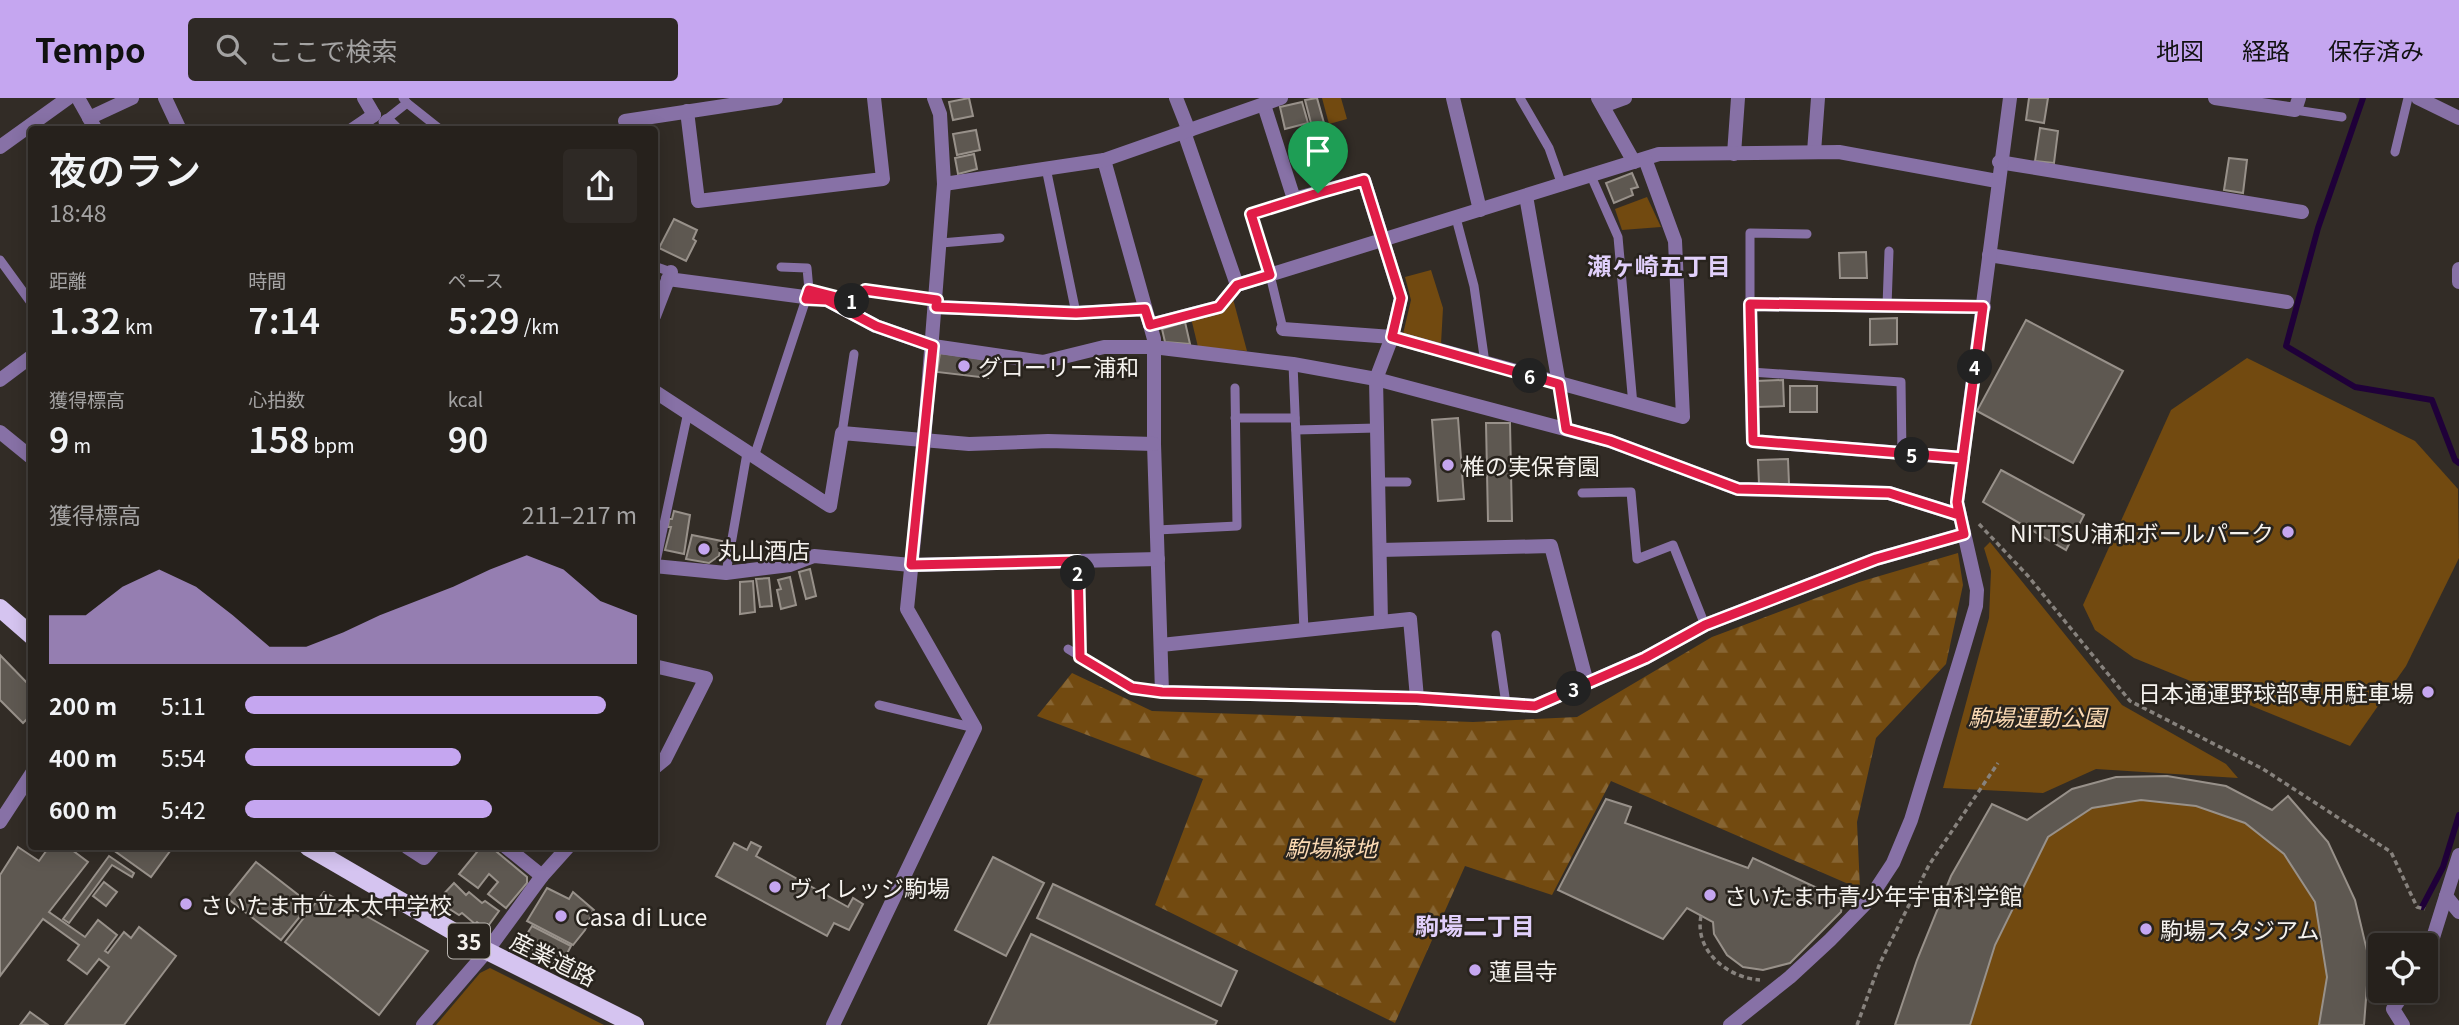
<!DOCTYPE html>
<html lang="ja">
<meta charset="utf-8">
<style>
:root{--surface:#26211c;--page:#2e2925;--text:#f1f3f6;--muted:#a4a3a3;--line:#423e3b;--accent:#c5a6f0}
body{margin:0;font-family:Georgia,"Noto Sans JP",serif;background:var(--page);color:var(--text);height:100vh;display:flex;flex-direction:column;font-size:26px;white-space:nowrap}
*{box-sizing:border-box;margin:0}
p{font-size:23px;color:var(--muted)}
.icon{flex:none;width:38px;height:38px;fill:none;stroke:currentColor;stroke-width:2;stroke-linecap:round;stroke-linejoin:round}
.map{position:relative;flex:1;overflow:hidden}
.drawer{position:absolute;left:28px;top:28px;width:630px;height:724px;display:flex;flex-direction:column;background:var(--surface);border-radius:7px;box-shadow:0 4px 18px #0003,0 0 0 2px var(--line)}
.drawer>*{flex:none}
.fabs{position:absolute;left:2368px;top:835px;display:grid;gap:14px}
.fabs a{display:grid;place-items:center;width:70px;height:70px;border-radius:7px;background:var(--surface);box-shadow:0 4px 18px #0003,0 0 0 2px var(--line);font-size:35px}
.pin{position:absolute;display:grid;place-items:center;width:60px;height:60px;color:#fff;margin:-72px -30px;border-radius:50% 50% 50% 0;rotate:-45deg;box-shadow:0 0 7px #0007}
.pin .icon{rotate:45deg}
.km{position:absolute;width:35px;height:35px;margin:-18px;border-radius:50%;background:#222;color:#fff;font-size:19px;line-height:35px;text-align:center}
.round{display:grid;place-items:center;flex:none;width:74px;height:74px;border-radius:7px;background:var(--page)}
.head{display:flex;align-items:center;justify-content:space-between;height:119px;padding:0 21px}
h1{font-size:38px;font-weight:600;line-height:52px}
.figures{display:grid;grid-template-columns:repeat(3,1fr);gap:10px;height:119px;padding:7px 21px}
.figures div{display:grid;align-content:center}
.figures b{font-size:35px;font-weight:600}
.figures small{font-size:19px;font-weight:400}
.figures p{font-size:19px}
.chart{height:196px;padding:14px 21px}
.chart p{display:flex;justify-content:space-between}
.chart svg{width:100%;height:126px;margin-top:7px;fill:var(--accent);opacity:.7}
ul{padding:0 21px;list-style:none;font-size:23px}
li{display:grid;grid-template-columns:112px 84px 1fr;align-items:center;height:52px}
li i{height:18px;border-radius:9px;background:var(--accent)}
header{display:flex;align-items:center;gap:42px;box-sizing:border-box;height:98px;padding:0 35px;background:var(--accent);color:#111}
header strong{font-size:33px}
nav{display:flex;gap:38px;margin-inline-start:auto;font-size:24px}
.search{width:490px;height:63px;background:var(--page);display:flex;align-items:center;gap:18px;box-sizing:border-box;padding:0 24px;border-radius:7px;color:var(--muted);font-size:26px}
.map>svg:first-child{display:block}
.forest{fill:url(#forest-firs)}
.park{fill:#724a10}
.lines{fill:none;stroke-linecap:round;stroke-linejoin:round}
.stream{stroke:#1f0039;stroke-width:6}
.building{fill:#5e5851;stroke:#98918a;stroke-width:2}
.path{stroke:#87827d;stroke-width:3.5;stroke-dasharray:5 3.5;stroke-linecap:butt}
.service{stroke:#8771a6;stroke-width:9}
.pedestrian{stroke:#8771a6;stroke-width:14}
.minor{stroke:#8771a6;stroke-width:14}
.tertiary{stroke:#8771a6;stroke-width:14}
.primary{stroke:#d5c4f0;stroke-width:18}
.route-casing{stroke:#fff;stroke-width:14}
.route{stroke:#e11d48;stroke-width:9}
.poi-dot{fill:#c5a6f0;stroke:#28231d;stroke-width:2.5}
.labels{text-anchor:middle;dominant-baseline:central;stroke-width:5;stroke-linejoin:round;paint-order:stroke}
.shield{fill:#28231d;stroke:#b8b4af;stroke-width:2}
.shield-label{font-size:21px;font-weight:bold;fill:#f5f2ee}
.poi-label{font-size:23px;fill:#f5f2ee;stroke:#28231d;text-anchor:start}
.park-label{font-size:23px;font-style:italic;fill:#fcdab4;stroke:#28231d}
.street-label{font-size:23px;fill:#f5f2ee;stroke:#28231d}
.neighbourhood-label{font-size:24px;font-weight:bold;fill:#e1d0fb;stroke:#28231d}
</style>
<header>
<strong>Tempo</strong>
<div class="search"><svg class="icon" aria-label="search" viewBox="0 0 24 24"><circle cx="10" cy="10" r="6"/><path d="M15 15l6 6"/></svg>ここで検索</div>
<nav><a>地図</a><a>経路</a><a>保存済み</a></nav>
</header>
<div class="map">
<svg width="2459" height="927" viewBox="0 0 2459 927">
<defs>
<pattern id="forest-firs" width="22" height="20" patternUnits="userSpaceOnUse" patternTransform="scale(1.75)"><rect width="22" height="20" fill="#724a10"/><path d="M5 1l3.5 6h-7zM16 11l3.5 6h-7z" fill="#876533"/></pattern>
</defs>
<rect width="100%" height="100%" fill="#322c26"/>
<polygon class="forest" points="1958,455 1963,487 1946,566 1876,640 1857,724 1860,791 1611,683 1552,797 1465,768 1395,925 1155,807 1203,681 1037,618 1072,575 1152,613 1473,624 1577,619 1712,539 1859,484"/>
<g class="park">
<polygon points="1322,0 1341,0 1347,21 1329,26"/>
<polygon points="1647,99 1661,129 1622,132 1615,111"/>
<polygon points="1431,172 1443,210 1441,246 1403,236 1411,202 1405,179"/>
<polygon points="1233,201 1247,253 1198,249 1191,220"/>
<polygon points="2247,260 2415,343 2458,391 2459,460 2406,568 2350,648 2134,560 2095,532 2083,507 2171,312"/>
<polygon points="1990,444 2122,607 2226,666 2238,680 2096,671 2043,695 1943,690 1989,520 1991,473 1984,450"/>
<polygon points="2167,678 2226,688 2272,712 2288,698 2328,744 2355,802 2369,861 2364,927 1895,927 1917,862 1951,778 1992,706 2027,722 2116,679"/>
<polygon points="490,870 604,927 436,927 480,875"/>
</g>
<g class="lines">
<g class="stream">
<polyline points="2363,0 2318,130 2286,248 2355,289 2432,302 2455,362 2459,365"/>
<polyline points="2422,809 2443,769 2459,717"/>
</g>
</g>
<g class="building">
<polygon points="969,0 973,18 953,22 949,4"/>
<polygon points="1317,0 1324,25 1312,29 1305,2"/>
<polygon points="2029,0 2048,0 2044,25 2026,22"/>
<polygon points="1302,4 1308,25 1285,31 1280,9"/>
<polygon points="2040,30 2058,33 2054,65 2035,63"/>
<polygon points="976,32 980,52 957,57 953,36"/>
<polygon points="974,56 977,71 958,76 955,60"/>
<polygon points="2229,60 2247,62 2243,95 2224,92"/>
<polygon points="1632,75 1638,89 1631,91 1633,97 1614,105 1606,85"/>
<polygon points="674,121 697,132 693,141 696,143 686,163 659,150"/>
<polygon points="1866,154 1867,180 1840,180 1839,155"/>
<polygon points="1897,220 1897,246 1870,247 1870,221"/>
<polygon points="2026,222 2123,273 2073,365 1977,313"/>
<polygon points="1185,224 1190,246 1165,244 1162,231"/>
<polygon points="940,255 991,262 988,280 937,274"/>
<polygon points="1783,282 1784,308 1757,309 1756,283"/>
<rect x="1790" y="288" width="27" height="26"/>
<polygon points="1458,320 1464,401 1438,403 1432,322"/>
<polygon points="1486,325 1510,325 1512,423 1488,423"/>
<polygon points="1788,361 1789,386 1759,386 1758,362"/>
<polygon points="2001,372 2084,417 2066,452 1983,404"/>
<polygon points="674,413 690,417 684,456 665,452 671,429 668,429 669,421 672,421"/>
<polygon points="692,437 722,443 719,458 709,465 686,461"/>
<polygon points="810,471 816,498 806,501 799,474"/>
<polygon points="790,479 796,507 781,511 777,492 781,491 778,482"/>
<polygon points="769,480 772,508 760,509 756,481"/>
<polygon points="753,483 755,514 740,516 740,484"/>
<polygon points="0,557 32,590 32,616 23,625 0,602"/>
<polygon points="2167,678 2226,688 2272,712 2288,698 2328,744 2355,802 2369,861 2364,927 2319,927 2327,879 2315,804 2284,756 2245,725 2196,708 2141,702 2092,710 2048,739 1995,847 1970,927 1895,927 1917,862 1951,778 1992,706 2027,722 2072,691 2116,679"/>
<polygon points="1606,701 1631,709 1625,725 1748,770 1753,760 1843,802 1841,814 1790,865 1763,872 1743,869 1727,857 1714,836 1713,824 1687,810 1663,841 1558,792"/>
<polygon points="751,744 761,749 756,758 848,809 853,800 863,806 849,832 834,825 827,838 716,778 734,745 747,752"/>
<polygon points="18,749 39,763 49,749 68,749 88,764 49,814 85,839 98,822 117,837 105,853 108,855 124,834 131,840 139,829 176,858 124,927 65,927 109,869 99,861 87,876 68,862 79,847 43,821 0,878 0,777"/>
<polygon points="109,749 173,749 151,779"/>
<polygon points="481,749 491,749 527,779 527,785 506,810 488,796 498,784 489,776 478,790 459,776"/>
<polygon points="109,758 134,775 132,779 112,767 69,825 63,821"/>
<polygon points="993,759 1044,785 1006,858 955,832"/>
<polygon points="256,764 310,806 281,842 227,800"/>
<polygon points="104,784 117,794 106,808 93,798"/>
<polygon points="454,785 466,797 469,794 482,805 485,803 499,813 488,828 483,829 477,824 475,826 462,815 459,817 437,803"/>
<polygon points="1053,786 1237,873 1221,908 1037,820"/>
<polygon points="547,790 569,801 573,794 594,812 585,832 573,847 527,823"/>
<polygon points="324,794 428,853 379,917 285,844"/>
<polygon points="532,828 571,848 560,869 520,847"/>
<polygon points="1031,836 1217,923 1215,927 988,927"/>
<polygon points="30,914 48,927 20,927"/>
</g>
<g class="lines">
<g class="path">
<polyline points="1979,426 2028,478 2130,603 2263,671 2391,754 2417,809 2425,811"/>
<path d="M1701 818C1694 853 1728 880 1760 882"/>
<polyline points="1857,927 1880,865 1929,767 1998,665"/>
</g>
<g class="service">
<polyline points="1520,0 1549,50 1562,87"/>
<polyline points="407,5 441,32"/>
<polyline points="2295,12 2342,19"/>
<polyline points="383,24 407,5 403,0"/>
<polyline points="2395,54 2408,0"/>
<polyline points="1046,70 1076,215"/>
<polyline points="1591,78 1618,139 1633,307"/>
<polyline points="1456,120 1474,188 1485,265"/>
<polyline points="941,145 1000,140"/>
<polyline points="0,162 32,206"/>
<polyline points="654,168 671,174"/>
<polyline points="781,169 807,170 809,192"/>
<polyline points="1750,206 1750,135 1807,136"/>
<polyline points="1887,208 1889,153"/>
<polyline points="1283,231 1270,177 1251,116 1294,101"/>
<polyline points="1293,266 1304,533"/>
<polyline points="1751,274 1901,284 1902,357"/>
<polyline points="1235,320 1295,320"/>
<polyline points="1296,332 1377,330"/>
<polyline points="842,335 854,256"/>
<polyline points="754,359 809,192 852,203 865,192 937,202"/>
<polyline points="1378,384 1407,384"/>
<polyline points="1582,395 1631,394 1637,461 1673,447 1705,527"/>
<polyline points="1157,432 1237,428 1235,290"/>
<polyline points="1078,463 1080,559"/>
<polyline points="655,468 688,314"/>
<polyline points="726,475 747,355"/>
<polyline points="1496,537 1506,606"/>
<polyline points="1068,551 1132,590 1162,594"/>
<polyline points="879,607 975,630"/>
</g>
<g class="pedestrian">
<polyline points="364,0 374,17"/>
<polyline points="387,23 396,32"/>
<polyline points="668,181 827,202 876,228 933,248 1043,264 1104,249 1153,249 1293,266 1376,281 1610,343 1738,391 1889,395 1959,417"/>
</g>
<g class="minor">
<polyline points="78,0 96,32"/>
<polyline points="165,0 180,32"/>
<polyline points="1176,0 1189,33"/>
<polyline points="1453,0 1480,112"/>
<polyline points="1598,0 1634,64"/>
<polyline points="2215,0 2295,12 2299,0"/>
<polyline points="2418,0 2459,20"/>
<polyline points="1264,7 1294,101 1364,82 1401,200 1392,239 1376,281 1381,524"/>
<polyline points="1603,8 1625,0"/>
<polyline points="687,13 698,103 883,81 874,0"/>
<polyline points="89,20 132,0"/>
<polyline points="625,23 776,0"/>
<polyline points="352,32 374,17"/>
<polyline points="1184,34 1237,187"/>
<polyline points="0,49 68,0"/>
<polyline points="1814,54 1818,0"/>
<polyline points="1734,56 1738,0"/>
<polyline points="1104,62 1154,241 1154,346 1162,594 1417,600 1535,608 1645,560 1705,527 1876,461 1964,436"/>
<polyline points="1999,64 2302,114"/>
<polyline points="944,86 1104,62 1281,0"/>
<polyline points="1526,98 1559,286"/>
<polyline points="1989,157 2287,204"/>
<polyline points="2459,171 2459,184"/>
<polyline points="936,209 1076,215 1145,211"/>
<polyline points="654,218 671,174"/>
<polyline points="1150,227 1219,209 1237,187 1659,56 1839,54 1997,83"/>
<polyline points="1283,231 1392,239 1683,319 1675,143 1645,61"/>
<polyline points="0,282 32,258"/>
<polyline points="654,293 830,408 842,335 969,346 1048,343 1154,346"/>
<polyline points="0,334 32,360"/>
<polyline points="1963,360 1753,343 1750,206 1984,209"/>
<polyline points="1380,452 1551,448 1587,585"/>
<polyline points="654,468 726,475 790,467 814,458 911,467 1158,461"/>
<polyline points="1161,547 1410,521 1417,600"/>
<polyline points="654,568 706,580 665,661 654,670"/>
<polyline points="407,749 424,760 433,749"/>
<polyline points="506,749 542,778"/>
<polyline points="2459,757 2446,798 2459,814"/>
<polyline points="2426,862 2446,798"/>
<polyline points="423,927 487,853 542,778 568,749"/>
<polyline points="833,927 975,630 907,511 924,343 944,86 940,16 934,0"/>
<polyline points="2403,927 2393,911 2406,892"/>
</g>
<g class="tertiary">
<polyline points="0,724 32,675"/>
<polyline points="1730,927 1790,879 1830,842 1868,803 1893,765 1911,722 1963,552 1976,508 1977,492 1957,404 2010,0"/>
</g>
<g class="primary">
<polyline points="0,510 32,538"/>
<polyline points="308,749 487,853 635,927"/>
</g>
</g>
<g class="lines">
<defs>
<polyline id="route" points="1318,95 1251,116 1270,177 1237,187 1219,209 1150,227 1145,211 1076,215 936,209 937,202 865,192 852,203 809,192 806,201 827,202 876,228 933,248 911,467 1078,463 1080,559 1132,590 1162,594 1417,600 1535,608 1645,560 1705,527 1876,461 1964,436 1957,404 1983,209 1750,206 1753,343 1963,360 1957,404 1959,417 1889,395 1738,391 1610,343 1566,331 1559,286 1392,239 1401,200 1364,82 1318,95"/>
</defs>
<use href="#route" class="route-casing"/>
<use href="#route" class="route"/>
</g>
<g class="poi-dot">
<circle cx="964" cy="268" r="7"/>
<circle cx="1448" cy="367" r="7"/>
<circle cx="2288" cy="434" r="7"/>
<circle cx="704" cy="451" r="7"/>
<circle cx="2428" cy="594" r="7"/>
<circle cx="775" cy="789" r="7"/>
<circle cx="1710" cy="797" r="7"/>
<circle cx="186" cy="806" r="7"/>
<circle cx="561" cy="818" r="7"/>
<circle cx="2146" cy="831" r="7"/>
<circle cx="1475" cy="872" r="7"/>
</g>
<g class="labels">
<rect class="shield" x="448" y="825.5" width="42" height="35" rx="5"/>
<g class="shield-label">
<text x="469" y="843">35</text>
</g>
<g class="poi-label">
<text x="978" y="268">グローリー浦和</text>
<text x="1462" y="367">椎の実保育園</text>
<text x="2274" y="434" text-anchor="end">NITTSU浦和ボールパーク</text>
<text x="718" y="451">丸山酒店</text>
<text x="2414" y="594" text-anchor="end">日本通運野球部専用駐車場</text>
<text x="789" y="789">ヴィレッジ駒場</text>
<text x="1724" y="797">さいたま市青少年宇宙科学館</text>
<text x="200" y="806">さいたま市立本太中学校</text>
<text x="575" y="818">Casa di Luce</text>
<text x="2160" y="831">駒場スタジアム</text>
<text x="1489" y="872">蓮昌寺</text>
</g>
<g class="park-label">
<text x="2037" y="618">駒場運動公園</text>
<text x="1331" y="749">駒場緑地</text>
</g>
<g class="street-label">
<text transform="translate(554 860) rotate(26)">産業道路</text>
</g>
<g class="neighbourhood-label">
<text x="1659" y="166">瀬ヶ崎五丁目</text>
<text x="1475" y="826">駒場二丁目</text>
</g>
</g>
</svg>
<div class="fabs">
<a><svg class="icon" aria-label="locate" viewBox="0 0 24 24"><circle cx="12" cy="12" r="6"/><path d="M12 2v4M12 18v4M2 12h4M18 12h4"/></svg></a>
</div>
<div class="pin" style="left:1318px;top:95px;background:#1e9e55"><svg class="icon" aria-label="arrive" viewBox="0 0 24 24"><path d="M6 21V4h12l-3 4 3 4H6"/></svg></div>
<b class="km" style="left:852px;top:203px">1</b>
<b class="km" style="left:1078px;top:475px">2</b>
<b class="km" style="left:1574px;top:591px">3</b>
<b class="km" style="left:1975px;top:269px">4</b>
<b class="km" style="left:1912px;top:357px">5</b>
<b class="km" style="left:1530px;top:278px">6</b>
<section class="drawer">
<div class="head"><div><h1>夜のラン</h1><p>18:48</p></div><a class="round"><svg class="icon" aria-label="share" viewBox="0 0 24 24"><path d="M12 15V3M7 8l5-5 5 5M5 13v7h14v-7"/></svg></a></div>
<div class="figures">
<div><p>距離</p><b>1.32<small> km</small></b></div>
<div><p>時間</p><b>7:14</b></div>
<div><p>ペース</p><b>5:29<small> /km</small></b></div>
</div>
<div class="figures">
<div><p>獲得標高</p><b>9<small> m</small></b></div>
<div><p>心拍数</p><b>158<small> bpm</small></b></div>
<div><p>kcal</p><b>90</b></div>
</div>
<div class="chart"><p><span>獲得標高</span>211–217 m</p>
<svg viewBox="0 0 160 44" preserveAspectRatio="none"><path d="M0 44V27L10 27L20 17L30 11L40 17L50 27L60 38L70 38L80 33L90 27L100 22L110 17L120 11L130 6L140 11L150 22L160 27V44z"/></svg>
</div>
<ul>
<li><b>200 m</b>5:11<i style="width:92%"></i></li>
<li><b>400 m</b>5:54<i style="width:55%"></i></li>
<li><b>600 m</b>5:42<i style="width:63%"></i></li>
</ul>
</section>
</div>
